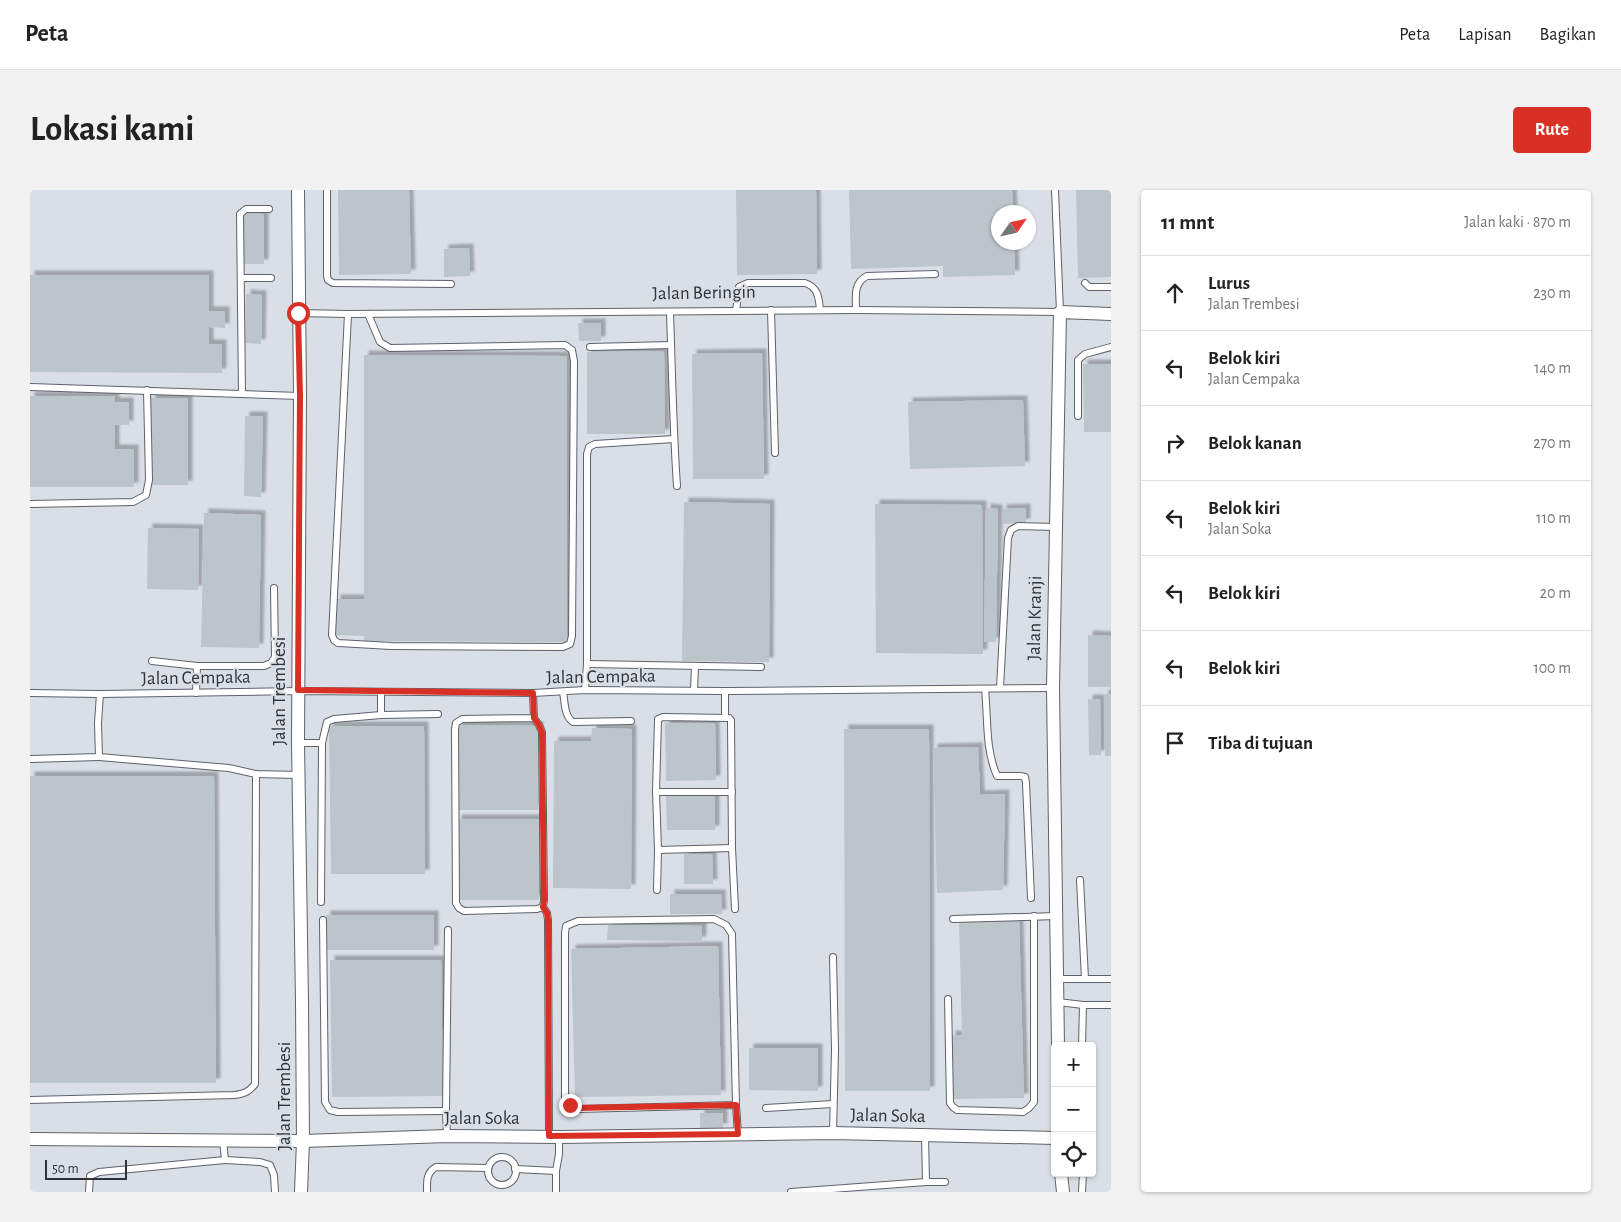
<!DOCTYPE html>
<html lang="id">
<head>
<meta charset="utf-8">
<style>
	:root { --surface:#fff; --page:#f2f2f2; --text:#222; --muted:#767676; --line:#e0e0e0; --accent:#d93025 }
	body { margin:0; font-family:"Alegreya Sans",sans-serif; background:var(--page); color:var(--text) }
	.controls { position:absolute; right:15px; bottom:15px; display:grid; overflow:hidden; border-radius:5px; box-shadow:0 1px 4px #0004 }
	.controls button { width:45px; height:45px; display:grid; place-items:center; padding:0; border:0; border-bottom:1px solid var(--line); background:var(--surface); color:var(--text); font:25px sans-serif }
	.compass { position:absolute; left:961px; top:15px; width:45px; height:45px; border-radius:50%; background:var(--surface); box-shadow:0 1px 4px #0004; rotate:56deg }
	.scale { position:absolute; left:15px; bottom:12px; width:82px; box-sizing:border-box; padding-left:5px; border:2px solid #313336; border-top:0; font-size:14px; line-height:18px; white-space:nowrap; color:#313336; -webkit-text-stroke:4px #dadfe7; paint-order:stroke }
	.stop { position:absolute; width:15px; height:15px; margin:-11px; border:4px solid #d93025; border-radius:50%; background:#fff }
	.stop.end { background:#d93025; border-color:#fff; box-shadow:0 1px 5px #0008 }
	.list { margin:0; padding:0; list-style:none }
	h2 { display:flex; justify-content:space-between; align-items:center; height:65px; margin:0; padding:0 20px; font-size:21px }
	h2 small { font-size:16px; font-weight:400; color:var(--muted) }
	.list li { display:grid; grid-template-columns:32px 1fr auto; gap:15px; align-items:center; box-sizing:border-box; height:75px; padding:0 20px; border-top:1px solid var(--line) }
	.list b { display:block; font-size:19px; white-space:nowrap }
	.list p { margin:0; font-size:16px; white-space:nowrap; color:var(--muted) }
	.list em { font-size:16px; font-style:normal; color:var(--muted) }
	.icon { flex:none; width:28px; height:28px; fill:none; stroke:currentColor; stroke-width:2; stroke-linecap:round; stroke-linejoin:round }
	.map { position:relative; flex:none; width:1081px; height:1002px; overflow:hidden; border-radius:5px }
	header { display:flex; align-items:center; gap:30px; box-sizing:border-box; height:70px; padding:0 25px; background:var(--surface); border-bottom:1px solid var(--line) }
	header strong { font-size:24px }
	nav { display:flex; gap:28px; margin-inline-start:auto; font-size:18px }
	.intro { display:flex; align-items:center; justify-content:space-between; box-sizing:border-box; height:120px; padding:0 30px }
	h1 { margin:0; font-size:35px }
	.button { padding:12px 22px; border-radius:5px; background:var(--accent); color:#fff; font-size:18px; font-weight:700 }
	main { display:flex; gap:30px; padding:0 30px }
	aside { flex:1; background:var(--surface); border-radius:5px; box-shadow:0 1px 4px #0004 }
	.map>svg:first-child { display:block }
</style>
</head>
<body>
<header>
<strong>Peta</strong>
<nav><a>Peta</a><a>Lapisan</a><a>Bagikan</a></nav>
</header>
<div class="intro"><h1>Lokasi kami</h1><a class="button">Rute</a></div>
<main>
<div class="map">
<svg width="1081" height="1002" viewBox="0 0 1081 1002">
	<defs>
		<filter id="shadow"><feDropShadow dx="4.5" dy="-4.5" stdDeviation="1" flood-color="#0004"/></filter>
	</defs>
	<rect width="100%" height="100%" fill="#dadfe7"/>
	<g fill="#bcc5ca" filter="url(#shadow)">
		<polygon points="308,0 379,0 381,84 309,85"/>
		<polygon points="706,0 786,0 787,84 707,85"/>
		<polygon points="819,0 982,0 983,22 968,22 968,52 984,52 985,85 913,87 913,76 821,79"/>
		<polygon points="1046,0 1081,0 1081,87 1048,88"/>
		<polygon points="211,23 234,24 234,74 211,74"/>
		<polygon points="439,58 440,86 414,87 414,59"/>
		<polygon points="0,85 179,85 179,121 195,121 195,138 179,137 179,154 192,154 192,183 0,182"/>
		<polygon points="216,104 232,105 231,154 215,153"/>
		<polygon points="548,133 571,133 571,151 549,151"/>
		<polygon points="634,161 635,244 557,244 557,162"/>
		<polygon points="732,163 734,289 663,289 662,164"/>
		<polygon points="334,165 537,166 537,452 334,451 334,446 306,445 306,409 334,409"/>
		<polygon points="1053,174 1081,174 1081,242 1054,242"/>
		<polygon points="0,206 85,206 85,212 99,212 99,235 85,235 85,259 104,259 104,297 0,297"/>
		<polygon points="121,208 158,208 158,295 122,295"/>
		<polygon points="993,210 995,276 880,279 878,212"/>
		<polygon points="215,226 233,226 231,307 214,306"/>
		<polygon points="654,312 740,314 739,472 652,471"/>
		<polygon points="845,314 952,315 953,464 846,463"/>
		<polygon points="956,318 968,319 966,452 954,452"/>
		<polygon points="996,318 996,333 972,334 972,319"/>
		<polygon points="174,323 231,325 229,458 171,457"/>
		<polygon points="118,338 169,339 168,400 117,399"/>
		<polygon points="1058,445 1081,446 1081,497 1058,497"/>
		<polygon points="1074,504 1081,504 1081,566 1075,566"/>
		<polygon points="1058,509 1070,509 1071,565 1059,565"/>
		<polygon points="635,533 685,533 686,590 636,591"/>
		<polygon points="427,535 509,536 508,620 428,620"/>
		<polygon points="299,536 394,536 395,684 301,684"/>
		<polygon points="562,538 602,539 601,699 523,698 524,551 561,551"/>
		<polygon points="814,539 899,539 900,901 815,901"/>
		<polygon points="948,557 950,605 975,604 973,700 907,703 903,558"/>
		<polygon points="0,586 184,586 186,893 0,893"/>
		<polygon points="636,606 685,606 685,640 637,640"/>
		<polygon points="427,629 509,629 509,710 428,710"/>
		<polygon points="654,664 682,664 683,694 654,694"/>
		<polygon points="640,704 691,704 692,724 640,724"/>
		<rect x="296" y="725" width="108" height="35"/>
		<polygon points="989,729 994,908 923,909 921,845 932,845 929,730"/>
		<polygon points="578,735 672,736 672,751 577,750"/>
		<polygon points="688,756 691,905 545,907 541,759"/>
		<polygon points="300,770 411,770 413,906 302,907"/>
		<polygon points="719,858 788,858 788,901 719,900"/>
		<rect x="670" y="923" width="23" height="15"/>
	</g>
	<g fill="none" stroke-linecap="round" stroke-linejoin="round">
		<g stroke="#5e6269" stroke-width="8">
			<g id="service">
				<polyline points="297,0 297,86 298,90 303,93 421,94"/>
				<polyline points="211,88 241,88"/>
				<polyline points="1055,93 1059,97 1081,97"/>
				<polyline points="741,120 745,263"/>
				<path d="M826,120C826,107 823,93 837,86L905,84"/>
				<path d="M706,121L709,97L718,93H775C788,97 789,108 790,120"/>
				<path d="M640,122C642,180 643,238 647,296"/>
				<polyline points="268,123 318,124 826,120 1030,122 1025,0"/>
				<polyline points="318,124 302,445 304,450 308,453 361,456 533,457 540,454 542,446 544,171 542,160 535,155 360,158 350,152 338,124"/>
				<polyline points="560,157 641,155"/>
				<polyline points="0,197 270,206"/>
				<polyline points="212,204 210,24 216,19 239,19"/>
				<polyline points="1048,226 1048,170 1055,164 1081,157"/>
				<polyline points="0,314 103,312 116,305 119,290 117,200"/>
				<polyline points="122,471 167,476"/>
				<polyline points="557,474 731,477"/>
				<polyline points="970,498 978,348 981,340 988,336 1025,337"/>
				<path d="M955,499C958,527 955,559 967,586H991L995,587L996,593L1001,708"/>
				<polyline points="555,500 557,474 557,264 559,257 565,254 644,249"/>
				<polyline points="664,500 665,476"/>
				<polyline points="695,501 695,528"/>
				<path d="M533,502C535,512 534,526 543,532L601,531"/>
				<polyline points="0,503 70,504 268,501 503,503 555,500 695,501 1023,498"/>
				<polyline points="166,503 167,476 234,476 241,473 245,467 244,398"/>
				<polyline points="503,503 504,528 432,529 426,533 425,539 426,713 429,718 434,721 507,719 513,717 514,710 512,542 509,535 504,528"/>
				<polyline points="351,525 351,502"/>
				<polyline points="268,553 292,553 297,532 304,529 351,525 408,524"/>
				<polyline points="69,567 199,578 226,584 268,585"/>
				<polyline points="0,569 69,567 68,533 70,504"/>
				<polyline points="626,602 702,602"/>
				<polyline points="628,660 702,658"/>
				<polyline points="1050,690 1055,789"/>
				<polyline points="627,700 628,660 626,602 628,529 633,527 699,528 701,530 702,658 705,719"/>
				<polyline points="291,712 292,553"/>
				<polyline points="513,717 517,723 518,730 519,947"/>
				<polyline points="923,729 1027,726"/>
				<polyline points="293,730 295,912 300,920 308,922 416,921"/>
				<polyline points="1028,789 1081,789"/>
				<polyline points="918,809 920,913 923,917 927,920 993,922 999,918 1004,912 1004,726"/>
				<polyline points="1028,812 1053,815 1052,856"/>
				<polyline points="1053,815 1081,815"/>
				<path d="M0,910L204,905C214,904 219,902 225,894L226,584"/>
				<polyline points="706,915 547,919 535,910 535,743 536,736 548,731 684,729 696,735 702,744 706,915 708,944"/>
				<polyline points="736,918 803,914"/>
				<polyline points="803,943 805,860 803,767"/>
				<polyline points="895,945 896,992 915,992"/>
				<polyline points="417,946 416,921 418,740"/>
				<circle cx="472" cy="981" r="14"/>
				<polyline points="195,970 230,972 240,975 244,985 245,1002"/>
				<polyline points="485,979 526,981"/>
				<polyline points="59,1002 60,986 69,982 195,970 193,950"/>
				<path d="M397,1002C397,991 396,983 406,977L458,978"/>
				<polyline points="526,1002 526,981 529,964 529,947"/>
				<polyline points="761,1002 896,992"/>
				<polyline points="1052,1002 1053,983"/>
			</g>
		</g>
		<g stroke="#5e6269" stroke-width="14">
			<g id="minor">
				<polyline points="268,0 270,206 268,553 272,812 273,951 271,1002"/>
				<polyline points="1028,856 1023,498 1030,122 1081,124"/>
				<polyline points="0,949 273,951 417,946 529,947 803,943 1025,948"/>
				<polyline points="1031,983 1033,1002"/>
			</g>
		</g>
		<use href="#service" stroke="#fff" stroke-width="6"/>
		<use href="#minor" stroke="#fff" stroke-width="12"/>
	</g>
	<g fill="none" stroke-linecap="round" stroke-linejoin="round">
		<polyline stroke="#d93025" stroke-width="6" points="268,123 270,206 268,500 503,503 504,528 509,535 512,542 514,710 513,717 517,723 518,730 519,946 708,944 706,915 547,918 540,915"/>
	</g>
	<g text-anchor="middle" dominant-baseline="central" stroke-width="4" stroke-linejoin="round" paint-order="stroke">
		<g font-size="19" fill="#313336" stroke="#dadfe7">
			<text transform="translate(674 103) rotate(-1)">Jalan Beringin</text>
			<text transform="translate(1005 428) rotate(-89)">Jalan Kranji</text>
			<text transform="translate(571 487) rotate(-1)">Jalan Cempaka</text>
			<text transform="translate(166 488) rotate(-1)">Jalan Cempaka</text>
			<text transform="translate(249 501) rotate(-90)">Jalan Trembesi</text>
			<text transform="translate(254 906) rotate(-90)">Jalan Trembesi</text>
			<text transform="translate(858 926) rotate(1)">Jalan Soka</text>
			<text x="452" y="928">Jalan Soka</text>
		</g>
	</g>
</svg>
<div class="controls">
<button>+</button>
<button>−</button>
<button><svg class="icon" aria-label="locate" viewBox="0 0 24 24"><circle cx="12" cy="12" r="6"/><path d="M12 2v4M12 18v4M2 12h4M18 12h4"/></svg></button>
</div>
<svg class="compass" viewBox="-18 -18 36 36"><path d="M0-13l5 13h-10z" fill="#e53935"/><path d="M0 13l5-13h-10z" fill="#767676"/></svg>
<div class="scale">50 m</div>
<div class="stop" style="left:268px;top:123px"></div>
<div class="stop end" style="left:540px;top:915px"></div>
</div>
<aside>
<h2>11 mnt<small>Jalan kaki · 870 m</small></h2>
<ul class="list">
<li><svg class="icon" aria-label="ahead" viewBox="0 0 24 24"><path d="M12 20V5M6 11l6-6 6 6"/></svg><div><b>Lurus</b><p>Jalan Trembesi</p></div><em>230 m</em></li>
<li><svg class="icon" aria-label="left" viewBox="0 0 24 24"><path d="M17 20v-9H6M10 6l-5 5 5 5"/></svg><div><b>Belok kiri</b><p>Jalan Cempaka</p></div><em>140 m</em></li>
<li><svg class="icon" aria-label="right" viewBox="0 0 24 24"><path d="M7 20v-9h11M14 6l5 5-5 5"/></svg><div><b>Belok kanan</b></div><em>270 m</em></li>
<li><svg class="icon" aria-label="left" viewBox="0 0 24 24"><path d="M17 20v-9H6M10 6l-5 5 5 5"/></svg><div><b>Belok kiri</b><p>Jalan Soka</p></div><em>110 m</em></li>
<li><svg class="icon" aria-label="left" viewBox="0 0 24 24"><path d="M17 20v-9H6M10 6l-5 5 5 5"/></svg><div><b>Belok kiri</b></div><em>20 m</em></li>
<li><svg class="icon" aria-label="left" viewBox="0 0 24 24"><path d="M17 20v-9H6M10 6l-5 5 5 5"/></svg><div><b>Belok kiri</b></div><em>100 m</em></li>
<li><svg class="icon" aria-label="arrive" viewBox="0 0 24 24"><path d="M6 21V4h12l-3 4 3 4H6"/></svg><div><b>Tiba di tujuan</b></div></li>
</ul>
</aside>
</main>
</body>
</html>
